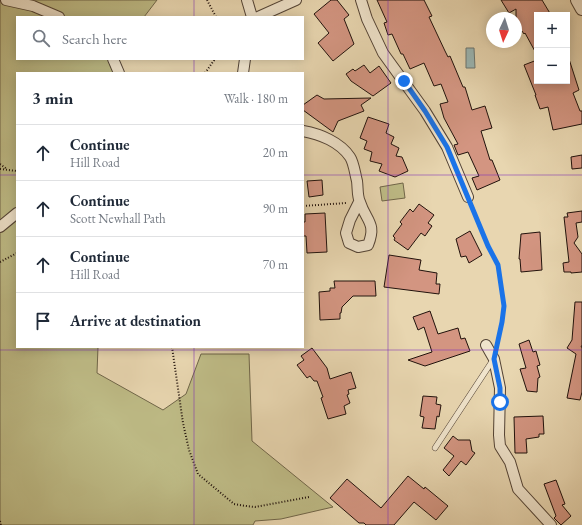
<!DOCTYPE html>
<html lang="en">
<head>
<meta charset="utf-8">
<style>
	:root { --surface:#fff; --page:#f2f2f3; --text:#1f2937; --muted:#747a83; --line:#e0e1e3 }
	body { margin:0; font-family:"EB Garamond",serif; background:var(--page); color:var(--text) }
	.controls { position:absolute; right:12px; top:12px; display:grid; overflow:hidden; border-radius:0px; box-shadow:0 2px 10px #0003 }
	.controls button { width:36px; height:36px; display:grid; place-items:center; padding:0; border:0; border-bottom:1px solid var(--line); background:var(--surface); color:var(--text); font:20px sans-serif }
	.compass { position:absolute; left:486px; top:12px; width:36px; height:36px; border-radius:50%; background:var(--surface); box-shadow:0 2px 10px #0003; rotate:184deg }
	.stop { position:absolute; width:12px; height:12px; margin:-9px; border:3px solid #1a73e8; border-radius:50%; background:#fff }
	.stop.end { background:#1a73e8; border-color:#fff; box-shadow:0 1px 4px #0008 }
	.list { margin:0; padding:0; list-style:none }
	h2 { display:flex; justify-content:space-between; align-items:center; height:52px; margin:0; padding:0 16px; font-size:17px }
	h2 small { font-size:13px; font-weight:400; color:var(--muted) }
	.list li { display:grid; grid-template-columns:26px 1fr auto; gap:12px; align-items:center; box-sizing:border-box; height:56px; padding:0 16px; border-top:1px solid var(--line) }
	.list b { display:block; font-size:15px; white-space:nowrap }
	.list p { margin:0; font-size:13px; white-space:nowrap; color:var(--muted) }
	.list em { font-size:13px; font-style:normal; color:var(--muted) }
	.icon { flex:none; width:22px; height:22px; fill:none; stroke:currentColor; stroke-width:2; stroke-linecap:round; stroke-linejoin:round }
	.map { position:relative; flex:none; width:582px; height:525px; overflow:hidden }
	.search { position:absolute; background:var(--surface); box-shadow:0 2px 10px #0003; left:16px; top:16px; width:288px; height:44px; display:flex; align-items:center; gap:10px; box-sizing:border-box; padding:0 14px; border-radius:0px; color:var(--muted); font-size:15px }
	.panel { position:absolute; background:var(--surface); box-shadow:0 2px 10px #0003; left:16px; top:72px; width:288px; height:276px; border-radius:0px }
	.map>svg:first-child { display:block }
</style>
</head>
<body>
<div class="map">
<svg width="582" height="525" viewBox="0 0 582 525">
	<rect width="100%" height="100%" fill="#e8d6b0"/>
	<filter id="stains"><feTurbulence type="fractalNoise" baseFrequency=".005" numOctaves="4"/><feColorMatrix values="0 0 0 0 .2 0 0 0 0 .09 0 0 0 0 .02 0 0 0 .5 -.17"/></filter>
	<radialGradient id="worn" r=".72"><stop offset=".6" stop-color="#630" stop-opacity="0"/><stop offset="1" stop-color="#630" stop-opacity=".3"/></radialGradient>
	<g fill="#bebb86" stroke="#706649">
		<polygon points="0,0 157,0 144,17 17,17 17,59 113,59 119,73 17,73 17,347 98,347 97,373 163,410 186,394 201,354 249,354 252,441 333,507 281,519 255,521 253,525 0,525"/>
		<polygon points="403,183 405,198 382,201 380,187"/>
	</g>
	<polygon fill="#9ab7b5" stroke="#6a7571" points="466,48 474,48 475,68 466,68"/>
	<g fill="#d39581" stroke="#21120c">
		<polygon points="331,0 337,0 349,15 344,19 354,44 333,61 318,43 329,33 314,14"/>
		<polygon points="377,0 424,0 432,16 429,17 445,51 448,57 450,56 463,87 465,87 472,110 485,106 492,128 481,131 490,160 492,160 500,180 477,190 472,178 479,176 468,152 458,155 454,145 458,144 444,118 440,104 448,102 441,84 434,86 424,63 410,69 403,54 401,54 392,34 388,35 384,23 387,22"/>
		<polygon points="501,0 542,0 551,15 537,15 537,55 525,33 524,34 522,31 516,34 516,9 509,13"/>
		<polygon points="567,59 569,59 579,90 573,93 580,111 582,111 582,124 553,130 548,107 540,109 535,95 536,95 524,65 537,60 537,81 567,81"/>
		<polygon points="364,65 370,73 379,66 391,83 373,96 351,81 346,74 353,69 355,71"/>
		<polygon points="317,95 324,99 371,98 361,105 364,111 338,121 333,132 303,110 303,105"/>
		<polygon points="368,117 389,124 386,133 394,137 391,144 399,148 396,156 402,157 408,171 395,177 379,171 382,164 370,161 372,152 364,149 367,141 360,138"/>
		<polygon points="582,155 582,168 572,169 571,157"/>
		<polygon points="322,180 323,195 309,197 307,181"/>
		<polygon points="419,204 434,215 428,223 432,226 425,236 421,233 408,250 394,240 395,238 393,236 402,224 400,222 410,209 413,212"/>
		<polygon points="582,211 582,222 576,223 578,237 574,243 582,254 582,272 571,273 571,272 564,272 563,263 569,262 564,217 568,217 567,213"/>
		<polygon points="325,213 327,252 307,253 306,236 303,236 303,222 305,222 305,214"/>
		<polygon points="470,231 482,255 469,263 466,256 461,257 456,239"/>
		<polygon points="540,232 542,270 521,272 520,259 519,259 521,234"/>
		<polygon points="389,255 421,260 419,270 437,273 436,284 440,284 439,294 384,287"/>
		<polygon points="334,281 375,281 376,296 353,296 342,307 341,313 340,313 340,319 320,320 319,292 330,291 330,288 335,288"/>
		<polygon points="575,302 582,302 582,345 581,347 582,347 582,392 580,400 567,398 576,354 567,348 572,340"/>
		<polygon points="430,311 438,334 458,328 461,339 465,338 470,351 425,366 408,360 432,352 424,327 418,330 413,317"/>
		<polygon points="529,340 533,352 536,351 540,365 537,366 540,377 538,378 537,392 527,391 520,369 526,368 519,344"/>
		<polygon points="312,348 327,368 330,379 351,372 356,388 348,390 349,394 347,395 350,403 344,406 346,414 328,419 321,398 323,397 317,381 314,381 310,376 307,378 297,365 304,360 301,356"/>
		<polygon points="423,396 437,397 436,404 441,405 439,417 437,416 435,429 422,428 424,417 420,416"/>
		<polygon points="543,416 544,434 539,434 539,437 526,439 527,453 515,453 514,417"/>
		<polygon points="453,436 458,440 470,440 472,451 475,453 466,465 461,461 449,476 443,470 454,456 444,448"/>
		<polygon points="408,476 424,489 425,487 448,506 436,520 414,502 394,525 366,525 364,523 359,523 330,498 347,479 381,508"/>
		<polygon points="556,480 565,504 562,505 571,516 561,525 554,518 556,516 544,484"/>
	</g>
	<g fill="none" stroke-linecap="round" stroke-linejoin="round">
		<g stroke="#534335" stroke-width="6">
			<polyline id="service" points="435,448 493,360"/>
		</g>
		<g stroke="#534335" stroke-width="12">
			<g id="minor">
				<polyline points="6,0 33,6 59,17"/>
				<polyline points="247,0 252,17"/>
				<polyline points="361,0 367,19 383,53 425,111 447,147 468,197"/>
				<polyline points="258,17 296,0"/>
				<polyline points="113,59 119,73"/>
				<polyline points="243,73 245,59"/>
				<path d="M303,131C320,134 340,142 350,157C354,163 355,174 357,181C358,188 357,196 360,202C366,221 377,223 368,245L358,247L349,243L346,233L350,220L359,202"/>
				<polyline points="0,227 17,213"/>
				<polyline points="486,345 494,359 500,388 499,435 500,446 510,462 518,489 551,525"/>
			</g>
		</g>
		<g stroke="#534335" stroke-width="14">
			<polyline id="tertiary" points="577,0 582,9"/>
		</g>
		<g stroke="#21120c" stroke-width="2" stroke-dasharray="1 2" stroke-linecap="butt">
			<polyline points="207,0 216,17"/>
			<polyline points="205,73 215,59"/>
			<polyline points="0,164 7,169"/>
			<polyline points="0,169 17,171"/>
			<polyline points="472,205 488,246 498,265 504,306 498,342"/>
			<polyline points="303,206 346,203"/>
			<polyline points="0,262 17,253"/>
			<polyline points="172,347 183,423 189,450 198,474 234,504 246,506 255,507 309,497"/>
			<polyline points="0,521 1,525"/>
		</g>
		<use href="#service" stroke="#f0e4cc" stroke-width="5"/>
		<use href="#minor" stroke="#f0e4cc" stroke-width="10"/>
		<use href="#tertiary" stroke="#f0e4cc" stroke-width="12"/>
	</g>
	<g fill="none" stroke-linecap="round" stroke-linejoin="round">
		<polyline stroke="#1a73e8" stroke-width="5" points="404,81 425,111 447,147 488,246 498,265 504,306 502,322 494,359 500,388 500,402"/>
	</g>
	<path fill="none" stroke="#7b2cbf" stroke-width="1" stroke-opacity="0.55" d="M194,0V17M388,0V525M194,59V73M0,175H17M303,175H582M194,347V525M0,350H582"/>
	<rect width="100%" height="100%" filter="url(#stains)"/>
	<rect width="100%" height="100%" fill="url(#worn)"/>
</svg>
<div class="controls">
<button>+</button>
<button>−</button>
</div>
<svg class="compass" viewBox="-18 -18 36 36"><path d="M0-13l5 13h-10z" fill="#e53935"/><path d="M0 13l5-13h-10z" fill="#747a83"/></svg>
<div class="stop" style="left:500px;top:402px"></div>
<div class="stop end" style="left:404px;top:81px"></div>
<div class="search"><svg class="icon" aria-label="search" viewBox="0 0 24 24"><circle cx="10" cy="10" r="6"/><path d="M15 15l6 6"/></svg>Search here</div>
<section class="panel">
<h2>3 min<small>Walk · 180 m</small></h2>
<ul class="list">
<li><svg class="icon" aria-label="ahead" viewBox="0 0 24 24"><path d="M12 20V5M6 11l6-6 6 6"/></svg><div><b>Continue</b><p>Hill Road</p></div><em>20 m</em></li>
<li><svg class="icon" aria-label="ahead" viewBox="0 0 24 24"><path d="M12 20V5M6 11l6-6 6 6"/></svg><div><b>Continue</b><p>Scott Newhall Path</p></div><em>90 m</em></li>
<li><svg class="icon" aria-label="ahead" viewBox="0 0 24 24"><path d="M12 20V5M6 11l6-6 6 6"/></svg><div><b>Continue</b><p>Hill Road</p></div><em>70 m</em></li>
<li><svg class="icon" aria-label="arrive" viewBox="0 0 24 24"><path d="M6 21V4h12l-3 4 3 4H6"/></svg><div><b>Arrive at destination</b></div></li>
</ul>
</section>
</div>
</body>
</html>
